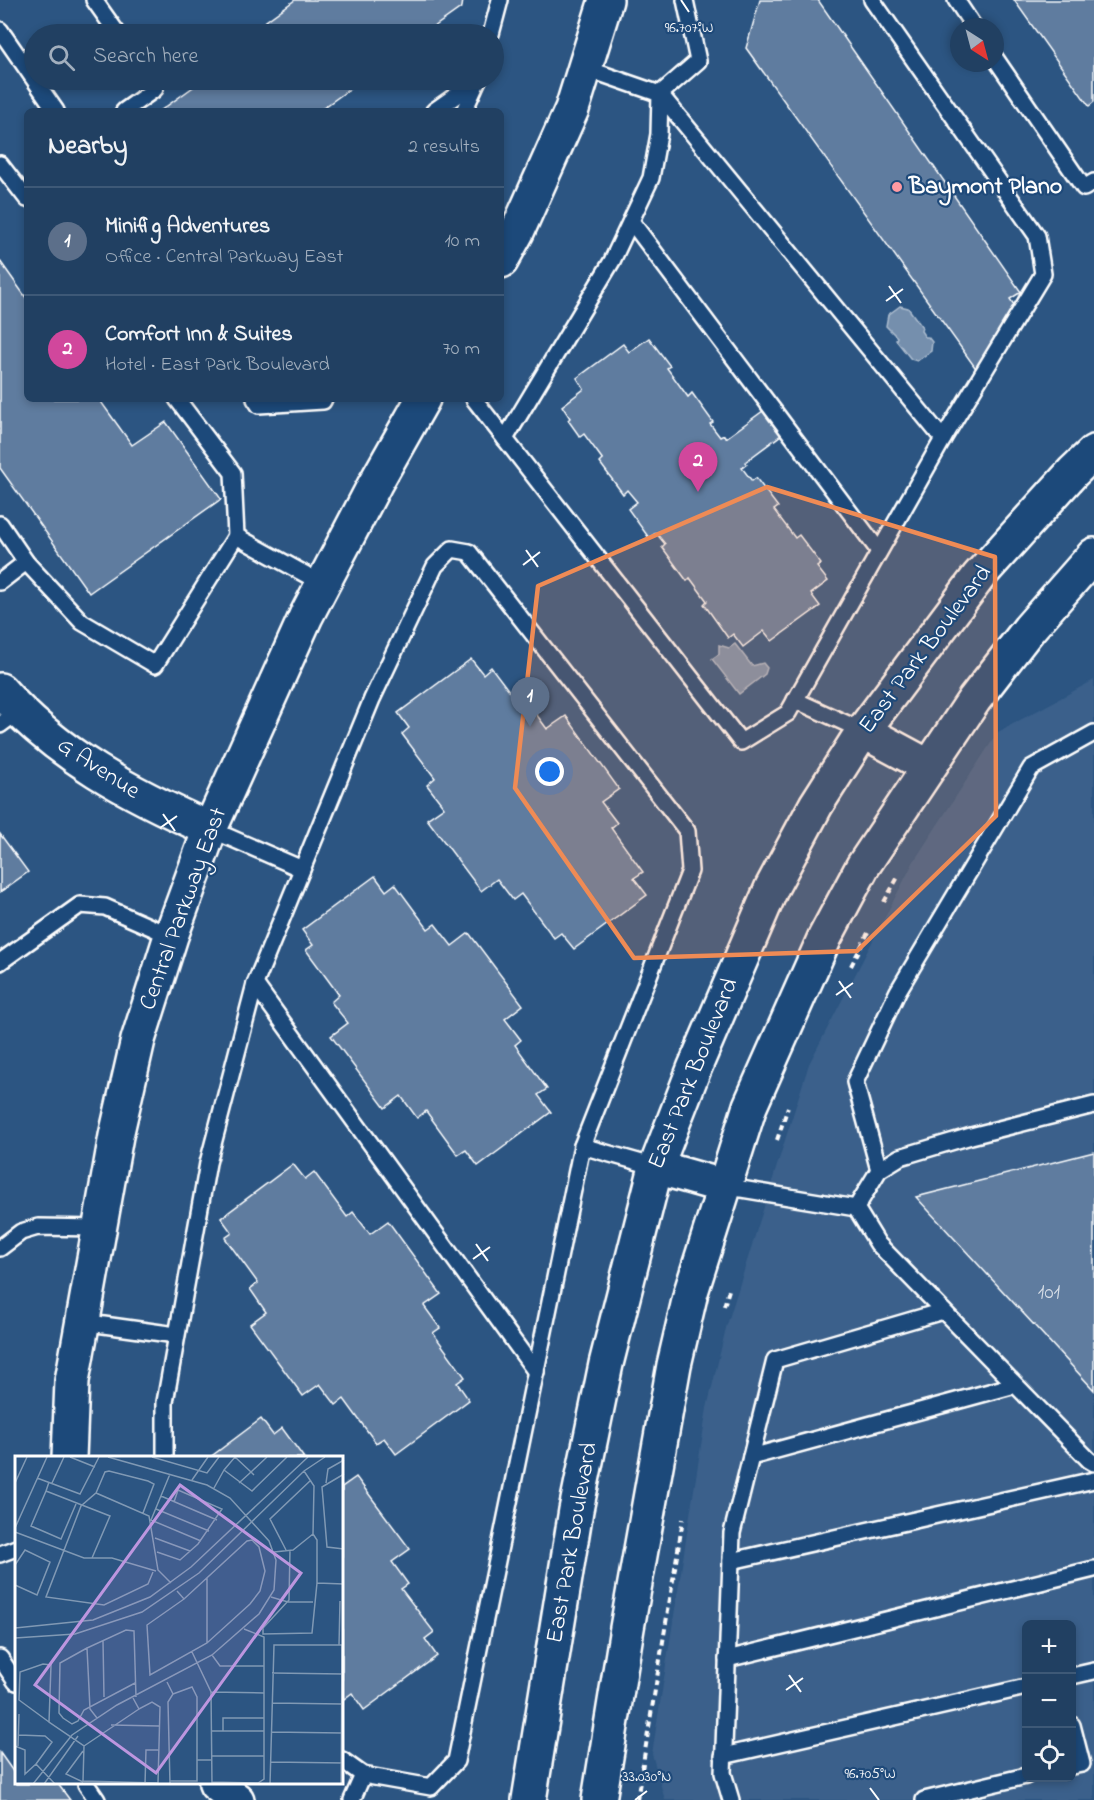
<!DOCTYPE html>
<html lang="en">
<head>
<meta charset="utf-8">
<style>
	:root { --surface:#214062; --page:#2d4b6b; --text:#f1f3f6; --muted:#a2afbe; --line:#3e5977; --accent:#ff9aa2 }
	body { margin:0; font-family:"Indie Flower",sans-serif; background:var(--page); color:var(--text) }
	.controls { position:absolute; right:18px; bottom:18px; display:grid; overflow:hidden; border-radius:9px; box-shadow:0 3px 9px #0003 }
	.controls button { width:54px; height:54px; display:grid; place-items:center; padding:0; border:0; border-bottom:2px solid var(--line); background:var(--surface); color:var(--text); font:30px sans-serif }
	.compass { position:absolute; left:950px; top:18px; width:54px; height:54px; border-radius:50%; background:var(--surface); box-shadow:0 3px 9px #0003; rotate:144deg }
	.you { position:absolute; left:550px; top:772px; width:21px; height:21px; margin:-15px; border:4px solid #fff; border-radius:50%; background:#1a73e8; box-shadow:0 0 0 9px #1a73e833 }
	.badge { display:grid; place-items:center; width:39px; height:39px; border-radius:50%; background:var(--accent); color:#fff; font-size:20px; font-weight:700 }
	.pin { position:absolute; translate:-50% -50px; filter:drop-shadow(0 2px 3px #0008) }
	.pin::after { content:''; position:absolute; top:32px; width:21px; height:18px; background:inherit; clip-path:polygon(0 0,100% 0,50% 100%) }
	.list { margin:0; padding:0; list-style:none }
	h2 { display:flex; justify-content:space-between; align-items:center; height:78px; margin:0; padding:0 24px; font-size:26px }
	h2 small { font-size:20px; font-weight:400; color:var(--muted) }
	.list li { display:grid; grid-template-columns:39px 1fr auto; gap:18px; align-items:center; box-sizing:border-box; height:108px; padding:0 24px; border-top:2px solid var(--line) }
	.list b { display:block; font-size:22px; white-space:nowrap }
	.list p { margin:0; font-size:20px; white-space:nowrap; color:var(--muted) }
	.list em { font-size:20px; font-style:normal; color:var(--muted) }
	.icon { flex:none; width:33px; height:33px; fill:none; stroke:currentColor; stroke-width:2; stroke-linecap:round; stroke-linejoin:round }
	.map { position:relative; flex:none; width:1094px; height:1800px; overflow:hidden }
	.search { position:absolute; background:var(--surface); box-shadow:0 3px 9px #0003; left:24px; top:24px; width:480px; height:66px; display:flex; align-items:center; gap:15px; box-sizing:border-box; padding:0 21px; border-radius:33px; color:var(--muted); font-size:22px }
	.panel { position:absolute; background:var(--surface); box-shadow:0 3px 9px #0003; left:24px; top:108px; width:480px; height:294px; border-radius:9px }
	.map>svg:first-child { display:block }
</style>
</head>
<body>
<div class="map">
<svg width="1094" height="1800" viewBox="0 0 1094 1800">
	<rect width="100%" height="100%" fill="#2c5582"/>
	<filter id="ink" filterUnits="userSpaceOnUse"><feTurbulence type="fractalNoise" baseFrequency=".0167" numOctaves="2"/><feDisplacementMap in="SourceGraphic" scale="12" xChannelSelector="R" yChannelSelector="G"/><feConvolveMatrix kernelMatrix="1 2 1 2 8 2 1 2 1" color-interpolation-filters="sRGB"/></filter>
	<g filter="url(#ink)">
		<path fill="#3b618b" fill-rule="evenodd" d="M1094,680V1800H665L652,1754L707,1408L726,1328L809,1064L914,861L998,732ZM1026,1624H1072V1778H1026Z"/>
		<g fill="#748fad" stroke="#acbcce" stroke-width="1.5">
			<polygon points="900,306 908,308 922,327 921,331 925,337 928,337 932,342 931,351 917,361 911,359 896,340 897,337 886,326 888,315"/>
			<polygon points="735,644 752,666 763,663 767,668 765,674 739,694 712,659 719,654 719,645 729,648"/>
		</g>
		<g fill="#5e7c9f" stroke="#fff" stroke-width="1.5">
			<polygon points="295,0 463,0 462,7 424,34 248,34"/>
			<polygon points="760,0 818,0 1021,292 1010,299 1016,308 1009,313 1013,319 977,370 746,48"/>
			<polygon points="1014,0 1094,0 1094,102 1089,106"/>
			<polygon points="203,80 362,80 319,111 160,111"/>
			<polygon points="0,261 27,299 27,399 99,399 132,445 166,422 221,499 89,593 0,468"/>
			<polygon points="649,338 670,366 667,368 688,397 692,393 713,422 710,424 720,437 724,435 726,438 767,408 785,432 745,462 747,464 742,468 752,481 756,478 778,507 774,510 795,538 799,535 821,564 817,567 828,581 811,594 820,606 772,641 764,631 743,647 733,634 728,638 704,604 707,601 690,578 687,581 662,547 665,544 656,533 649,538 628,509 637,502 627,490 623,494 600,463 603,460 584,434 580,437 568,420 570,418 562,406 584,389 577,378 623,344 629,352"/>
			<polygon points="471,659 483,674 491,667 525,712 531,707 547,729 566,716 619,789 601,802 617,823 611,828 643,872 634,878 647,895 574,949 561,933 554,938 521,894 513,900 497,879 481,891 427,819 444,807 427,785 435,778 402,734 409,728 398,713"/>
			<polygon points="0,834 28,872 0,892"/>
			<polygon points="375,876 386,891 395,884 428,929 435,924 452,946 469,933 523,1005 505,1019 521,1040 515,1045 547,1089 538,1095 551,1112 478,1166 466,1150 458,1155 426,1111 417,1118 401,1096 385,1108 331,1036 348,1023 331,1002 339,995 306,950 313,945 302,930"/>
			<polygon points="1094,1152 1094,1390 916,1197"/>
			<polygon points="293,1164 305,1179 314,1172 347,1217 353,1212 370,1234 388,1221 441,1294 424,1306 440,1328 433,1333 465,1377 457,1383 469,1400 396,1454 384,1438 376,1443 344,1399 336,1405 320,1384 303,1396 250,1324 266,1312 250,1289 258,1283 225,1238 232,1233 221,1218"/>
			<polygon points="261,1419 273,1435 282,1428 304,1458 209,1458"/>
			<polygon points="356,1477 410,1549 392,1562 408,1584 401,1589 434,1632 425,1639 437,1656 364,1710 352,1693 344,1699 342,1696 342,1487"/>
			<polygon points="0,1753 14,1773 16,1774 16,1784 58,1784 70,1800 0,1800"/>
		</g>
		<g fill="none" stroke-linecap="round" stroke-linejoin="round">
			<g stroke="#fff" stroke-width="20">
				<g id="service">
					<polyline points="94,0 118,34"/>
					<polyline points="872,0 1037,236 1043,274 943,439"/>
					<polyline points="956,0 974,27"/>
					<polyline points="0,30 56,111"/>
					<polyline points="491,34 500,0"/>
					<polyline points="995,58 1084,188 1094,182"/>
					<polyline points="124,111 155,89 149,80"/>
					<polyline points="434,111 478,80"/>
					<polyline points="464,111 478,80"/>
					<polyline points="0,164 27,199"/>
					<polyline points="631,221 879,551"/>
					<polyline points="177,399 233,473 236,536 323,584"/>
					<polyline points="255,399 259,405 323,401 324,399"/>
					<polyline points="474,399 741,742 788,713 943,439 660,94 585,68"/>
					<polyline points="505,439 612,261 651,178 659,134 660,94 698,61 685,0"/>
					<polyline points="0,524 26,562 82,622 155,665 236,536"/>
					<polyline points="0,582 26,562"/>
					<polyline points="795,700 863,731"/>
					<polyline points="0,725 19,711"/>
					<polyline points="210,829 302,869"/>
					<polyline points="0,962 80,905 105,907 171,936"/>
					<polyline points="255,984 536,1372"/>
					<polyline points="582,1146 656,1167"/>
					<polyline points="879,1170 855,1082 898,991 1031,768 1094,733"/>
					<polyline points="723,1186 856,1208 878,1244 1089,1460 1094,1463"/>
					<polyline points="856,1208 879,1170 900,1157 971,1136 1094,1105"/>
					<polyline points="0,1248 21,1232 38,1227 98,1228"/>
					<polyline points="82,1322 176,1335"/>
					<polyline points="751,1457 1015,1385"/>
					<polyline points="165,1458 165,1402 208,1163 255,984 372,699 435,566 452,549 469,552 687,831 690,871 582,1146 456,1761 431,1787 363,1775 342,1760"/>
					<polyline points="0,1554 16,1548"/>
					<polyline points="731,1561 1094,1480"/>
					<polyline points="0,1658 16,1682"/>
					<polyline points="727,1659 1094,1569"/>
					<polyline points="1072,1676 1094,1671"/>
					<polyline points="1072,1725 1082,1764 1072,1766"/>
					<polyline points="723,1756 1026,1687"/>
					<polyline points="86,1784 97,1800"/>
					<polyline points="352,1800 363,1775"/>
					<polyline points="731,1800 723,1773 732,1533 775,1360 943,1311"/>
					<polyline points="924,1800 1026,1776"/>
				</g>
			</g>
			<g stroke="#fff" stroke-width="38">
				<g id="tertiary">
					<polyline points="501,261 517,232 572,109 606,0"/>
					<path d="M0,690C56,755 133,795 210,829"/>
					<polyline points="69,1458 72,1381 116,1136 138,1040 171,936 210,829 306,616 375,484 423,399"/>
					<polyline points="216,1784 237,1800"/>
				</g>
			</g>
			<g stroke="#fff" stroke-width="38">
				<g id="secondary">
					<polyline points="863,731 928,766"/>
					<polyline points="656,1167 723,1186"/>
					<polyline points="529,1800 576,1510 606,1364 656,1167 694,1069 772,887 816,805 863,731 979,576 1073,472 1094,452"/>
					<polyline points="599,1800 627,1628 674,1365 691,1292 750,1106 825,937 863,866 974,700 1029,629 1094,555"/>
				</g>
			</g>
			<g stroke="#fff" stroke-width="4" stroke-dasharray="6 4.5" stroke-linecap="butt">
				<polyline points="884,902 898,877"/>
				<polyline points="851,966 868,933"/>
				<polyline points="777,1140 788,1107"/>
				<polyline points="724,1306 729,1290"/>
				<polyline points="637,1800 683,1519"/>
			</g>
			<use href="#service" stroke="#1f4a7a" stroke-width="15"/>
			<use href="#tertiary" stroke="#1f4a7a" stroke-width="33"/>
			<use href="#secondary" stroke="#1f4a7a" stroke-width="33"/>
		</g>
	</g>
	<path fill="#ef8b55" fill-opacity="0.2" stroke="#ef8b55" stroke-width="4.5" stroke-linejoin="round" d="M767,487L995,557L996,816L857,951L634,958L515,788L538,586Z"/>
	<path fill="none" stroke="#fff" stroke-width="2" d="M681,0L689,12M889,286L901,303M886,301L903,289M526,550L538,567M523,565L540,552M163,814L175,831M160,828L177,816M839,981L851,998M836,995L853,983M476,1244L488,1261M473,1259L490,1247M789,1675L801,1692M786,1690L803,1678M870,1788L879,1800M635,1800L647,1791"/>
	<circle fill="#ff9aa2" stroke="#1f4a7a" stroke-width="2" cx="897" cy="187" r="6"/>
	<g text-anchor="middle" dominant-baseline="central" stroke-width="4.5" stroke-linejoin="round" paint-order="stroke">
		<g font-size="21" fill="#d7dee7">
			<text x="1049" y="1293">101</text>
		</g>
		<g font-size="24" font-weight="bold" fill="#fff" stroke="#1f4a7a" text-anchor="start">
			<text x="909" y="187">Baymont Plano</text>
		</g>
		<g font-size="24" fill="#fff" stroke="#1f4a7a">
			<text transform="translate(926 650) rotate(-53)">East Park Boulevard</text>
			<text transform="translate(98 769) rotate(33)">G Avenue</text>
			<text transform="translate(184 909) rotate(-70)">Central Parkway East</text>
			<text transform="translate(694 1074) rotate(-68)">East Park Boulevard</text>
			<text transform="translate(573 1543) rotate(-80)">East Park Boulevard</text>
		</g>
	</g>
	<g transform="translate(15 1456)">
		<rect width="328" height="328" fill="#2c5582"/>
		<path fill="none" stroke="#8099b4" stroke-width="1.5" d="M55,1L80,11M137,1L192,17L204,1M209,14L220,1L236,16L252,1M155,18L136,64L186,85M329,18L307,31L312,91L329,93M22,22L65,38L84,1M177,24L193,1M34,26L31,35L95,60L77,102M0,27L12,1M37,27L49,1M224,27L236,16L239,19M311,27L313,13L329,4M199,32L209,14L237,35L272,1M31,35L16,70L30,76L46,83L61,48M81,37L90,16L94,15L133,25L139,28L128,57M146,40L202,64M141,53L194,75M0,72L32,1M0,76L69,102H97L141,115M140,82L175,95M271,94L255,63L296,24M275,94L274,144L248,172V178L297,177L302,127V84L298,78M142,96L165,104L183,88L207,53L163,34L159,46M259,96L278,94L298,78L299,30L289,15M0,109L10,94L35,106L22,139L0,129M138,116L133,128L89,149L31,141L66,50L81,37L134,60L143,114L156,127M302,127L329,128M162,135L169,143L232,85L237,84L244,91L250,115L245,135L235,148L192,187L135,219L132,169L169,143M256,141L273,146H298M0,172L78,164L135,141L176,111L293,1M0,182L60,178L127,156L184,117L289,15L310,1M88,185L89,241M192,187V122M324,189L325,145M72,192L45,207L44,257L48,262L57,268L63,265L69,254L120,227M177,196L196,236L197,328M197,199L205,210H249M257,217L328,218M152,226L158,238L153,246L155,328M196,236L249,237M158,238L177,231L182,241V304M257,247L327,248M82,262L75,253L72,192L111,174L119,175L121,241M34,266L4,244L5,216L28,208L36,209L34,266L69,290L68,325L143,327L145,251L137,246L124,253L118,242M96,269L144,270M197,275H249M208,275V262H249M256,276L327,277M4,279L30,280L37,286L21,308M0,290L10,294V318L21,308L40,328M3,290L4,258M69,290L124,253M197,300H249M256,306L329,307M155,325H182V304H197M68,326L51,318L68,295M197,326L243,327L249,323V181L229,173M18,328L57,279L102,249L197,199L244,158L259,134L261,104L254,85L215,42L192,29L93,1M29,328L63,280M130,328L131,294H144M255,328L259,189H329M326,328L327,189"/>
		<path fill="#bd96df" fill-opacity="0.15" stroke="#bd96df" stroke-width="3" d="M165,29L286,117L141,317L20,229Z"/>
		<rect width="328" height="328" fill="none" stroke="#fff" stroke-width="3"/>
	</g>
	<g font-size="15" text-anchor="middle" fill="#fff" stroke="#1f4a7a" stroke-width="4.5" stroke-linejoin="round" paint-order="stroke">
		<text x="689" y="32">96.707°W</text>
		<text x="870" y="1778">96.705°W</text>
		<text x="647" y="1781">33.030°N</text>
	</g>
</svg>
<div class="controls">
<button>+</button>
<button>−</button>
<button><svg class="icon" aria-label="locate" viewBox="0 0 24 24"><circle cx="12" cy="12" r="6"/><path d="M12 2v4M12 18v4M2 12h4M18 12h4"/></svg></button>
</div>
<svg class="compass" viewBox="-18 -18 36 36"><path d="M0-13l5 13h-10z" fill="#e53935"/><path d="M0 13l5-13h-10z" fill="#a2afbe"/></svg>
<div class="you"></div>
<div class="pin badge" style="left:530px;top:727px;background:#5c6f8a">1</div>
<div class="pin badge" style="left:698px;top:492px;background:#d1479c">2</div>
<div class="search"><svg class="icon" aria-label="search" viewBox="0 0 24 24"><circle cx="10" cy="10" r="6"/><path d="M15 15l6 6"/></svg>Search here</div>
<section class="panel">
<h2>Nearby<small>2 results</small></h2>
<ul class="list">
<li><span class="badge" style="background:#5c6f8a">1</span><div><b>Minifig Adventures</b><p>Office · Central Parkway East</p></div><em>10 m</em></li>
<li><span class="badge" style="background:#d1479c">2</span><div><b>Comfort Inn &amp; Suites</b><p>Hotel · East Park Boulevard</p></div><em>70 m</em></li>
</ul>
</section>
</div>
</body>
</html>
